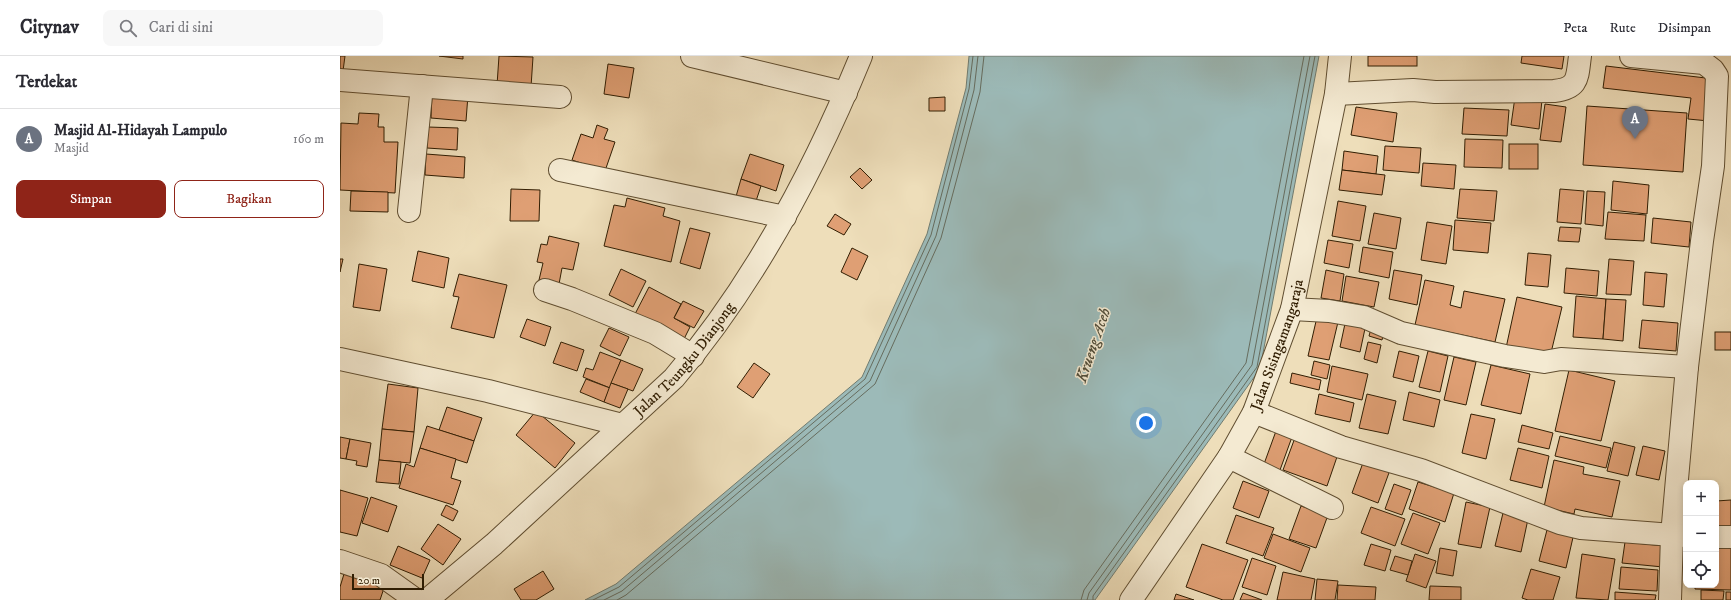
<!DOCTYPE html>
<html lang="id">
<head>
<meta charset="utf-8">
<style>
	:root { --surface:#fff; --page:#f7f7f7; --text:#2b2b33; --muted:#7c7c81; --line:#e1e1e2; --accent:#8f2418 }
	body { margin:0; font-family:"IM FELL DW Pica",serif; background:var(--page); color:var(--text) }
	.controls { position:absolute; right:12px; bottom:12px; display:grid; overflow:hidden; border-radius:8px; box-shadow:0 2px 6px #0003 }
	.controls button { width:36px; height:36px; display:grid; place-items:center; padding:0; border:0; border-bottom:1px solid var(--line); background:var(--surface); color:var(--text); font:20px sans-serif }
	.scale { position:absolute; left:12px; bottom:10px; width:72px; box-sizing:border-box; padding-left:4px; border:2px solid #311e03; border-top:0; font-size:11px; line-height:14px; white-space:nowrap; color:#311e03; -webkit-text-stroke:3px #f4ead2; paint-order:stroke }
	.you { position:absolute; left:806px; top:367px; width:14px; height:14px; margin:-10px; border:3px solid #fff; border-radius:50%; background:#1a73e8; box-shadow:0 0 0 6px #1a73e833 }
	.badge { display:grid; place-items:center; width:26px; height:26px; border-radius:50%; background:var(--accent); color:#fff; font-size:13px; font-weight:700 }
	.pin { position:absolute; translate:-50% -33px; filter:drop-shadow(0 1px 2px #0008) }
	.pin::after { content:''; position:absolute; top:21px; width:14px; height:12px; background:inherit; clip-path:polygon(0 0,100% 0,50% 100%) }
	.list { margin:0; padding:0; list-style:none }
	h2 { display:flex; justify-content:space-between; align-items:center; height:52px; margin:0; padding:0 16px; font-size:17px }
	h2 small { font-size:13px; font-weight:400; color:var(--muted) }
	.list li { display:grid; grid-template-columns:26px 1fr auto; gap:12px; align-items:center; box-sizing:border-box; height:60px; padding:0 16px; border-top:1px solid var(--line) }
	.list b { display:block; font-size:15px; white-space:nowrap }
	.list p { margin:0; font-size:13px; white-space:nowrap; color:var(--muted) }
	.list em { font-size:13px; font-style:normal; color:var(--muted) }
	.actions { display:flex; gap:8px; padding:12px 16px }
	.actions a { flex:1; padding:9px 0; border:1px solid var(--accent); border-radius:8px; text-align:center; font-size:14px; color:var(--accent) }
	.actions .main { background:var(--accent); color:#fff }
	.icon { flex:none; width:22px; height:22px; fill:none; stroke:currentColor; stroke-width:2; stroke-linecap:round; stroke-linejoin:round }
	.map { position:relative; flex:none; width:1391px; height:544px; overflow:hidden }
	header { display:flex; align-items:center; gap:24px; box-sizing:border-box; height:56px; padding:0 20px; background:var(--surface); border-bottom:1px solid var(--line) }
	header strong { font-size:19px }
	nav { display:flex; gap:22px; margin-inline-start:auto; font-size:14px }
	.search { width:280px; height:36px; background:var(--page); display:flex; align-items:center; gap:10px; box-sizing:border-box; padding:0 14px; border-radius:8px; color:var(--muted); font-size:15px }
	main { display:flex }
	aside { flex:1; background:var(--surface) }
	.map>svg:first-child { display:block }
</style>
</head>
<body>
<header>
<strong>Citynav</strong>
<div class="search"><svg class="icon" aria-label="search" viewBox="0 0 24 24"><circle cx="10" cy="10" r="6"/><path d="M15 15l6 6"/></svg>Cari di sini</div>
<nav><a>Peta</a><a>Rute</a><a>Disimpan</a></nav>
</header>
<main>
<aside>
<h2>Terdekat<small></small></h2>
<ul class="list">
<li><span class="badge" style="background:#6b7280">A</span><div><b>Masjid Al-Hidayah Lampulo</b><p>Masjid</p></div><em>160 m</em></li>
</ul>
<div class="actions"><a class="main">Simpan</a><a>Bagikan</a></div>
</aside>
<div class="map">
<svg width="1391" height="544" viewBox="0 0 1391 544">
	<rect width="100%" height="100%" fill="#eedeba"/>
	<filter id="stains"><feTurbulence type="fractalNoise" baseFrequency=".005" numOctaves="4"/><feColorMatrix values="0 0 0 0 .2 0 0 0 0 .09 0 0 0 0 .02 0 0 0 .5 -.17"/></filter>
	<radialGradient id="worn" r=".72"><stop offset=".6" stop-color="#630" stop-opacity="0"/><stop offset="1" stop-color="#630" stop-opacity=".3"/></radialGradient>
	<polygon fill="#9cbab8" stroke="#717c70" points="629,0 979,0 920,313 755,544 245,544 276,528 522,321 587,178 626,32"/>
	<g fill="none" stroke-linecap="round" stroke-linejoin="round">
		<g stroke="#666c5e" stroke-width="1">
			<polyline points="253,544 279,531 525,323 591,179 629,33 633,0"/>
			<polyline points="264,544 282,535 530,325 596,180 634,34 638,0"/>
			<polyline points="277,544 286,539 535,328 601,182 640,36 644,0"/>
			<polyline points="741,544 744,534 906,307 964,0"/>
			<polyline points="747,544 749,537 912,309 970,0"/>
			<polyline points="753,544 753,540 917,311 975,0"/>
		</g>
	</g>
	<g fill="#df9f74" stroke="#311e03">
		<polygon points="0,0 5,0 3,15 0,15"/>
		<polygon points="99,0 123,0 123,3"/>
		<polygon points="159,0 193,1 191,31 157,29"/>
		<rect x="1028" y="0" width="49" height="10"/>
		<polygon points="1182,0 1224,0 1222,13 1181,7"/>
		<polygon points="268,8 294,12 289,42 264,38"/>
		<polygon points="1266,10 1374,23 1369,65 1348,63 1351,42 1263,32"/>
		<polygon points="92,36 128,39 126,65 91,62"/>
		<polygon points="605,41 605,55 589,55 589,42"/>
		<polygon points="1175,41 1202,44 1199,73 1171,69"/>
		<polygon points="1205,48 1226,51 1221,86 1200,84"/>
		<polygon points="1247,50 1347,57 1343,116 1243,109"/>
		<polygon points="1016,51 1057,57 1053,86 1011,79"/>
		<polygon points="1124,52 1169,54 1167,80 1122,78"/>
		<polygon points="19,57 39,58 38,71 44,71 44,86 58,86 55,137 0,134 1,67 18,68"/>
		<polygon points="257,69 268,73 264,83 275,86 265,115 232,104 241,78 253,82"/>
		<polygon points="88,71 118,72 117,94 87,92"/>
		<polygon points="1125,83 1163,84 1162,112 1124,111"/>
		<rect x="1169" y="88" width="29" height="25"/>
		<polygon points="1045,90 1081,92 1079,117 1043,114"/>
		<polygon points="1004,95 1038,100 1036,118 1002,114"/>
		<polygon points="86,98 125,101 124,122 85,119"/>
		<polygon points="410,98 444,109 436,135 401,123"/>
		<polygon points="1083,107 1116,109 1114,133 1081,130"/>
		<polygon points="520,112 532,124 522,133 510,121"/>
		<polygon points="1002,114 1045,119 1042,139 999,134"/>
		<polygon points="401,123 421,130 414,151 395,144"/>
		<polygon points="1273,125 1309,129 1307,158 1271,154"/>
		<polygon points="171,133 200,134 199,165 170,165"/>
		<polygon points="1120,133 1157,135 1154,165 1117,162"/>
		<polygon points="1220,133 1244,135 1241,168 1217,166"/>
		<polygon points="11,135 48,136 48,156 10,155"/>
		<polygon points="1247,135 1265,136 1263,170 1245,168"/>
		<polygon points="287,142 325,152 323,160 340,165 331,206 264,190 274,149 285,151"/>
		<polygon points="998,145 1026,150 1020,185 992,180"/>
		<polygon points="1268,156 1306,159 1304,185 1265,183"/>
		<polygon points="1034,157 1061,162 1056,193 1028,188"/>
		<polygon points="495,158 511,168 504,179 487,170"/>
		<polygon points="1313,162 1351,166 1349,191 1311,187"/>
		<polygon points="1115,164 1151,167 1148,197 1113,194"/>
		<polygon points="1087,166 1112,170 1106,208 1081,204"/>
		<polygon points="1220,171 1241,172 1239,186 1218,185"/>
		<polygon points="350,172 370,177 360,213 340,207"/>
		<polygon points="209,180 239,187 233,214 222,212 219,228 199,224 203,207 197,206 201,188 207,189"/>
		<polygon points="988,184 1013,188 1009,212 984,207"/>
		<polygon points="1023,191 1053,196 1049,222 1019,216"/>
		<polygon points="512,192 528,200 517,224 501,216"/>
		<polygon points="78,195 109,202 104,232 72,225"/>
		<polygon points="1188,197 1211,199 1208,231 1185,229"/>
		<polygon points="0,203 3,203 0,216"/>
		<polygon points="1269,203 1294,205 1291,239 1266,238"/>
		<polygon points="19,208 47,213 40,255 13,251"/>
		<polygon points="1226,212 1259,215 1257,240 1224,237"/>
		<polygon points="281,213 306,225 293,251 269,239"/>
		<polygon points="986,214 1004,218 1000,245 981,242"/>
		<polygon points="1054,214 1082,219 1077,249 1049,243"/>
		<polygon points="1305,216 1327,218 1324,251 1303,249"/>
		<polygon points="119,218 167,229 154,282 111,272 119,241 113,240"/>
		<polygon points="1006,220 1039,226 1034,251 1002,245"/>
		<polygon points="1085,224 1114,230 1110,249 1121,252 1124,235 1165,243 1155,286 1075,269"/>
		<polygon points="309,231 341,248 334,262 350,271 344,283 295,258"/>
		<polygon points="1236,240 1266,243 1263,283 1233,281"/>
		<polygon points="1177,241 1222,251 1210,301 1166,292"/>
		<polygon points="1266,243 1286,244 1283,285 1263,283"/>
		<polygon points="343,245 364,255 354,272 334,262"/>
		<polygon points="977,261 998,266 989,304 968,300"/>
		<polygon points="187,263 211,271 205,290 180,281"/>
		<polygon points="1006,263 1026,268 1020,296 1000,291"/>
		<polygon points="1302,264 1338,267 1336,295 1299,292"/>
		<polygon points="1032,269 1045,271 1042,284 1029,280"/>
		<polygon points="269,272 289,281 280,300 260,290"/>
		<rect x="1375" y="276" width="16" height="18"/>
		<polygon points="221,286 244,294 237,315 213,307"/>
		<polygon points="1028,286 1041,289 1037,307 1024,303"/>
		<polygon points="1059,295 1079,300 1073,326 1053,321"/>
		<polygon points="1088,295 1108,300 1100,336 1079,331"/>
		<polygon points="260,296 281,304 270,332 243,321 246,312 253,314"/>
		<polygon points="1114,301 1136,306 1126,349 1104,344"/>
		<polygon points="281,304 303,313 293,335 271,327"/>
		<polygon points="974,305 990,309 987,323 971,319"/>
		<polygon points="414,307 430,318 413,342 397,331"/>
		<polygon points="1151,309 1190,318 1181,358 1141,349"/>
		<polygon points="992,310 1028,318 1022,344 987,336"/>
		<polygon points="1229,314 1275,325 1261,385 1215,375"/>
		<polygon points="952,317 981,324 979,334 950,327"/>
		<polygon points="246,323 270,332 264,346 240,336"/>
		<polygon points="271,327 288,333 280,352 264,346"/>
		<polygon points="48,328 78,332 74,376 42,373"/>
		<polygon points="1069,336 1100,344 1094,371 1063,364"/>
		<polygon points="979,338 1014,347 1010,366 975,358"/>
		<polygon points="1027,338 1056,345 1048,378 1019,372"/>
		<polygon points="107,351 142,362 134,385 99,374"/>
		<polygon points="196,355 235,387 215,412 176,379"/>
		<polygon points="1131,358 1155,363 1146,403 1122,397"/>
		<polygon points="1182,369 1213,377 1209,393 1178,386"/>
		<polygon points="87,370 134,385 127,407 80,392"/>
		<polygon points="42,373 74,376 70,407 39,404"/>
		<polygon points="936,375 952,381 940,414 924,408"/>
		<polygon points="956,379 999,395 987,430 943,414"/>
		<polygon points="1220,380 1271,392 1266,412 1215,400"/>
		<polygon points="0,381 10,383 6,403 0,402"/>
		<polygon points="10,383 31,387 27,411 16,409 17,405 6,403"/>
		<polygon points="1274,386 1295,391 1288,420 1267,415"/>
		<polygon points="1303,390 1325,395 1319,424 1296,419"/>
		<polygon points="80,392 116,403 111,422 121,425 113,449 59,432 66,408 74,411"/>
		<polygon points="1178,392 1209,400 1202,432 1170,424"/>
		<polygon points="39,404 61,406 59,428 36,426"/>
		<polygon points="1024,404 1050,414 1038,447 1012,437"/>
		<polygon points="1214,404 1244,411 1243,418 1280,425 1272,461 1235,453 1234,458 1204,451"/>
		<polygon points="903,425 929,435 919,462 893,452"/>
		<polygon points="1078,426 1114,437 1105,466 1069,453"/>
		<polygon points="1054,428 1071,434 1062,459 1045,453"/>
		<polygon points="0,434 28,442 17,480 0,476"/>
		<polygon points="31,441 57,450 48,476 22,467"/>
		<polygon points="1391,444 1391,473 1376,473 1376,445"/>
		<polygon points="1126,446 1150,451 1141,492 1118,488"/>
		<polygon points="106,449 118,455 113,465 101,459"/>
		<polygon points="961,450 988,459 976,492 949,483"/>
		<polygon points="1031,451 1065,463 1055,490 1021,477"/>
		<polygon points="1073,457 1100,467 1088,498 1061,488"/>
		<polygon points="1163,457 1188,463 1181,496 1155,490"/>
		<polygon points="896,459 934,472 923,500 886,487"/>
		<polygon points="98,468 121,483 103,509 81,493"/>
		<polygon points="1208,470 1234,477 1226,512 1199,505"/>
		<polygon points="933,478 970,492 961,516 924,502"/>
		<polygon points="1285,486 1325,490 1323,511 1282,507"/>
		<polygon points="1376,487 1391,487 1391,534 1355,533 1355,529 1376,529"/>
		<polygon points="862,488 908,504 893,544 883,544 846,531"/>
		<polygon points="1031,488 1051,494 1045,515 1024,509"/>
		<polygon points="58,490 90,504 82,522 50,509"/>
		<polygon points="1100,492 1117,495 1113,520 1096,517"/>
		<polygon points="1075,498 1096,505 1086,532 1066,525"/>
		<polygon points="1242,498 1275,503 1268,544 1236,542"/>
		<polygon points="1055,500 1072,505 1068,519 1050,514"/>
		<polygon points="912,502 936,510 927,539 902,531"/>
		<polygon points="1281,511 1318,514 1317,535 1279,533"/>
		<polygon points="1191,513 1220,521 1213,544 1188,544 1182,542"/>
		<polygon points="203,515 214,533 196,544 181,544 174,533"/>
		<polygon points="943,516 975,523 971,544 937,544"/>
		<polygon points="15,517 44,532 40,544 0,544 0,531 4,518 14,521"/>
		<polygon points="977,523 998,525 995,544 975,544"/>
		<polygon points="998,529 1036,531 1035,544 997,544"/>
		<polygon points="1090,530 1121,531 1121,544 1089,544"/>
		<polygon points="1361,534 1384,535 1383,544 1361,544"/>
		<polygon points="1275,536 1316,539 1315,544 1275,544"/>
		<rect x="1386" y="536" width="5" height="8"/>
		<polygon points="903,537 922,544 900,544"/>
		<polygon points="836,538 854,544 834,544"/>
	</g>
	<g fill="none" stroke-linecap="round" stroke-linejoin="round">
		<g stroke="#604e31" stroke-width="24">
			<g id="minor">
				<polyline points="352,0 506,37"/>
				<polyline points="1291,0 1364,7 1373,14 1377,20 1373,110 1362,185 1347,311 1332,479 1330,544"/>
				<polyline points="0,24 220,41"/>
				<path d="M996,38L1073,34L1095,36L1214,35C1239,32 1237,22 1240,0"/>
				<polyline points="220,114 445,161"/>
				<polyline points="69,155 82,30"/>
				<polyline points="205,234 232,243 315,277 353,300"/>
				<polyline points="952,253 989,255 1024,261 1061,277 1165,300 1204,306 1221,303 1347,311"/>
				<polyline points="0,303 148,335 282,369"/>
				<polyline points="914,356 1001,391 1081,414 1220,467 1241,472 1346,480"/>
				<polyline points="889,401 992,452"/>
				<polyline points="1376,481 1391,481"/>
				<polyline points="0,505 41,519 76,544"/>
				<path id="s1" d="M791,544L889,401L914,356L952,253L996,38L1000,0"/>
			</g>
		</g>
		<g stroke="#604e31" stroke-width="24">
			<g id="tertiary">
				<path id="s2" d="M87,544L154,488L334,322C415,227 474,115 521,0"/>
			</g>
		</g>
		<use href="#minor" stroke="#f4ead2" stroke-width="22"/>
		<use href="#tertiary" stroke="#f4ead2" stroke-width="22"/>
	</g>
	<g text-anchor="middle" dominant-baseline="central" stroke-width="3" stroke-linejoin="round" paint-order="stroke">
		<g font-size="15" fill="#311e03" stroke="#f4ead2">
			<text stroke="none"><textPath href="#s1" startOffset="296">Jalan Sisingamangaraja</textPath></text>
			<text stroke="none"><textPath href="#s2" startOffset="353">Jalan Teungku Dianjong</textPath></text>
		</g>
		<g font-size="16" font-style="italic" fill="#514d39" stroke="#f4ead2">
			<text transform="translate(753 289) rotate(-71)">Krueng Aceh</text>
		</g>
	</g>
	<rect width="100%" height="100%" filter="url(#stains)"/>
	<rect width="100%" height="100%" fill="url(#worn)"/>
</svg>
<div class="controls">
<button>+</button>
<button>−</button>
<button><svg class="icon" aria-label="locate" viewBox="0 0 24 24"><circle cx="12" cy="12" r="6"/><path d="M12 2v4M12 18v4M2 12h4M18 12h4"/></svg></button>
</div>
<div class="scale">20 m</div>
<div class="you"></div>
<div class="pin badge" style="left:1295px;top:83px;background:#6b7280">A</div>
</div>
</main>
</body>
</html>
